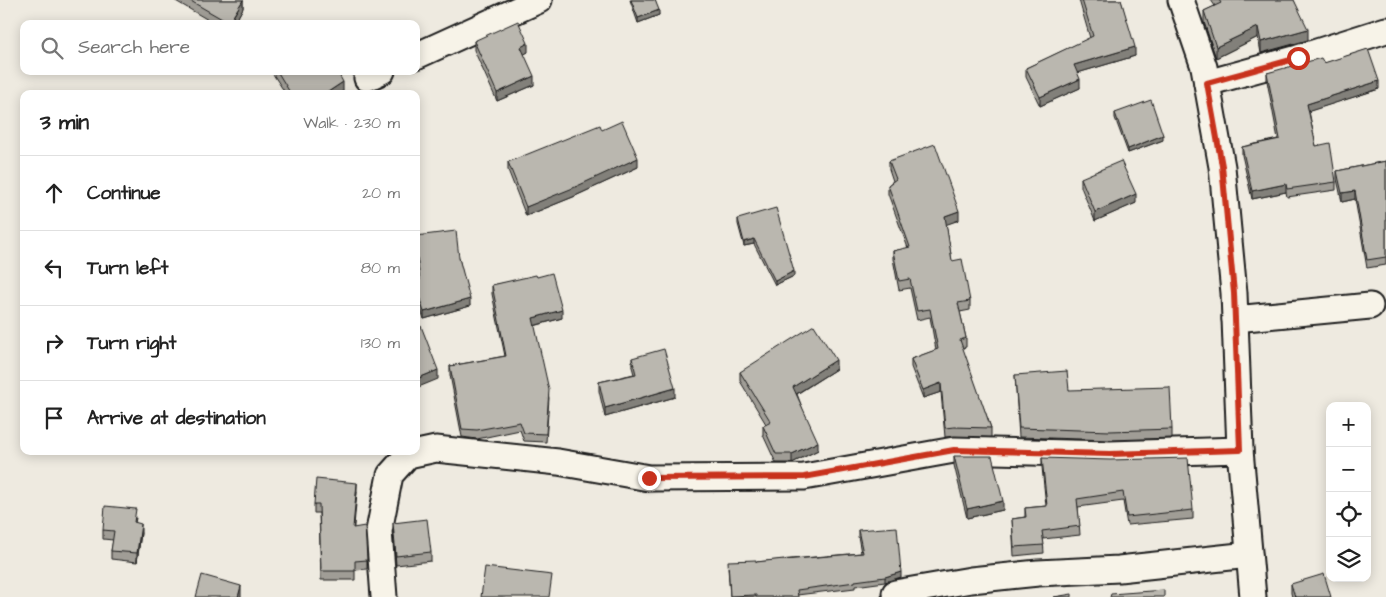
<!DOCTYPE html>
<html lang="en">
<head>
<meta charset="utf-8">
<style>
	:root { --surface:#fff; --page:#f2f2f2; --text:#222; --muted:#767676; --line:#e0e0e0 }
	body { margin:0; font-family:"Architects Daughter",sans-serif; background:var(--page); color:var(--text) }
	.controls { position:absolute; right:15px; bottom:15px; display:grid; overflow:hidden; border-radius:10px; box-shadow:0 2px 12px #0003 }
	.controls button { width:45px; height:45px; display:grid; place-items:center; padding:0; border:0; border-bottom:1px solid var(--line); background:var(--surface); color:var(--text); font:25px sans-serif }
	.stop { position:absolute; width:15px; height:15px; margin:-11px; border:4px solid #c8321e; border-radius:50%; background:#fff }
	.stop.end { background:#c8321e; border-color:#fff; box-shadow:0 1px 5px #0008 }
	.list { margin:0; padding:0; list-style:none }
	h2 { display:flex; justify-content:space-between; align-items:center; height:65px; margin:0; padding:0 20px; font-size:21px }
	h2 small { font-size:16px; font-weight:400; color:var(--muted) }
	.list li { display:grid; grid-template-columns:32px 1fr auto; gap:15px; align-items:center; box-sizing:border-box; height:75px; padding:0 20px; border-top:1px solid var(--line) }
	.list b { display:block; font-size:19px; white-space:nowrap }
	.list em { font-size:16px; font-style:normal; color:var(--muted) }
	.icon { flex:none; width:28px; height:28px; fill:none; stroke:currentColor; stroke-width:2; stroke-linecap:round; stroke-linejoin:round }
	.map { position:relative; flex:none; width:1386px; height:597px; overflow:hidden }
	.search { position:absolute; background:var(--surface); box-shadow:0 2px 12px #0003; left:20px; top:20px; width:400px; height:55px; display:flex; align-items:center; gap:12px; box-sizing:border-box; padding:0 18px; border-radius:10px; color:var(--muted); font-size:19px }
	.panel { position:absolute; background:var(--surface); box-shadow:0 2px 12px #0003; left:20px; top:90px; width:400px; height:365px; border-radius:10px }
	.map>svg:first-child { display:block }
</style>
</head>
<body>
<div class="map">
<svg width="1386" height="597" viewBox="0 0 1386 597">
	<rect width="100%" height="100%" fill="#eeeae0"/>
	<filter id="ink" filterUnits="userSpaceOnUse"><feTurbulence type="fractalNoise" baseFrequency=".02" numOctaves="2"/><feDisplacementMap in="SourceGraphic" scale="10" xChannelSelector="R" yChannelSelector="G"/><feConvolveMatrix kernelMatrix="1 2 1 2 8 2 1 2 1" color-interpolation-filters="sRGB"/></filter>
	<g filter="url(#ink)">
		<g fill="none" stroke-linecap="round" stroke-linejoin="round">
			<g stroke="#1c1c1c" stroke-width="29">
				<g id="street">
					<polyline points="1181,0 1204,67 1222,167 1234,293 1240,450 1253,597"/>
					<polyline points="416,56 539,0"/>
					<polyline points="367,78 382,71"/>
					<polyline points="1207,83 1298,58 1386,30"/>
					<polyline points="1235,319 1370,306"/>
					<polyline points="895,593 971,580 1038,573 1119,569 1249,555"/>
					<polyline points="384,597 379,531 390,475 408,455 436,449 558,462 649,478 804,477 954,450 1110,454 1240,450"/>
				</g>
			</g>
			<use href="#street" stroke="#f7f3e8" stroke-width="25"/>
		</g>
		<g fill="#a09d96" stroke="#1c1c1c">
			<polygon points="174,0 243,0 243,8 234,24 215,24"/>
			<polygon points="630,0 655,0 659,15 638,23"/>
			<polygon points="1079,0 1121,0 1135,56 1077,73 1080,88 1040,106 1026,77 1026,68 1090,38"/>
			<polygon points="1211,0 1294,0 1308,40 1261,53 1258,37 1216,58 1204,22 1204,11 1215,6"/>
			<polygon points="474,41 528,52 524,54 534,85 497,101 474,50"/>
			<polygon points="1324,63 1379,89 1309,111 1316,146 1336,182 1336,190 1287,197 1286,192 1252,199 1242,155 1242,147 1278,139 1267,81 1267,73"/>
			<polygon points="271,71 337,71 343,91 339,94 286,94"/>
			<polygon points="1115,113 1163,140 1128,153 1115,118"/>
			<polygon points="602,130 638,167 573,197 526,216 508,170 508,162"/>
			<polygon points="889,161 959,220 946,224 952,261 970,301 970,310 960,312 966,338 966,347 962,348 991,428 991,437 954,436 945,437 941,392 923,398 911,367 911,359 936,350 930,317 917,320 910,288 899,290 893,259 893,251 908,248 888,194 888,185 893,181 889,169"/>
			<polygon points="1386,161 1386,265 1367,268 1355,199 1342,202 1337,179 1337,171"/>
			<polygon points="1081,178 1136,203 1095,221 1081,187"/>
			<polygon points="738,219 794,276 775,285 754,244 744,246 738,224"/>
			<polygon points="416,236 459,258 470,306 424,319 416,293 416,281 419,280 416,255"/>
			<polygon points="537,277 562,318 534,326 549,398 546,442 524,441 520,430 477,439 462,437 450,375 450,366 505,356 492,294 492,285"/>
			<polygon points="632,358 675,397 605,417 599,391 599,382 634,374 632,367"/>
			<polygon points="836,369 797,394 818,450 792,463 776,463 763,435 763,426 766,424 740,381 740,372"/>
			<polygon points="1015,375 1069,390 1172,429 1172,438 1110,440 1019,437"/>
			<polygon points="954,456 1003,510 967,518 954,465"/>
			<polygon points="1042,458 1193,510 1193,519 1127,525 1123,501 1078,507 1080,535 1043,539 1044,553 1014,556 1012,519 1025,517 1025,508 1046,506 1042,467"/>
			<polygon points="357,492 353,528 367,560 367,569 355,570 355,580 321,580 319,513 314,513 314,504"/>
			<polygon points="136,518 135,523 141,533 137,562 111,559 111,551 113,540 103,539 103,530"/>
			<polygon points="393,523 431,552 431,561 396,565"/>
			<polygon points="858,530 901,577 885,582 855,586 855,588 797,595 798,597 730,597 728,567 756,562 861,553 858,536"/>
			<polygon points="1291,584 1331,597 1292,597 1291,593"/>
		</g>
		<g fill="#82807a" stroke="#1c1c1c">
			<polygon points="243,0 243,8 234,24 229,24"/>
			<polygon points="659,10 659,15 638,23 638,18"/>
			<polygon points="1258,27 1258,37 1216,58 1216,47"/>
			<polygon points="1308,29 1308,40 1261,53 1261,42"/>
			<polygon points="528,43 528,52 521,56 521,47"/>
			<polygon points="1135,47 1135,56 1074,74 1074,65"/>
			<polygon points="534,76 534,85 497,101 497,93"/>
			<polygon points="1080,79 1080,88 1040,106 1040,97"/>
			<polygon points="1379,81 1379,89 1307,112 1307,104"/>
			<polygon points="343,82 343,91 339,94 325,94"/>
			<polygon points="1163,135 1163,140 1128,153 1128,149"/>
			<polygon points="638,158 638,167 573,197 526,216 526,207"/>
			<polygon points="1286,184 1286,192 1252,199 1252,191"/>
			<polygon points="1355,191 1355,199 1342,202 1342,193"/>
			<polygon points="1136,194 1136,203 1095,221 1095,212"/>
			<polygon points="959,211 959,220 945,225 945,216"/>
			<polygon points="754,239 754,244 744,246 744,242"/>
			<polygon points="794,271 794,276 775,285 775,281"/>
			<polygon points="470,299 470,306 424,319 424,312"/>
			<polygon points="562,310 562,318 533,326 533,318"/>
			<polygon points="836,360 836,369 793,396 793,387"/>
			<polygon points="438,370 438,379 416,388 416,379"/>
			<polygon points="941,383 941,392 923,398 923,390"/>
			<polygon points="675,388 675,397 605,417 605,408"/>
			<polygon points="818,442 818,450 792,463 792,454"/>
			<polygon points="357,483 357,492 353,537 353,528"/>
			<polygon points="1003,501 1003,510 967,518 967,509"/>
			<polygon points="141,524 141,533 137,562 137,553"/>
			<polygon points="901,572 901,577 885,582 885,577"/>
			<polygon points="241,586 241,597 238,597"/>
		</g>
		<g fill="#bab7af" stroke="#1c1c1c">
			<polygon points="189,0 243,0 229,23"/>
			<polygon points="631,0 655,0 659,10 638,18"/>
			<polygon points="1082,0 1121,0 1135,47 1074,65 1080,79 1040,97 1026,68 1093,36"/>
			<polygon points="1219,0 1294,0 1308,29 1261,42 1258,27 1216,47 1204,11 1221,3"/>
			<polygon points="518,21 528,43 521,47 534,76 497,93 474,41"/>
			<polygon points="1368,49 1379,81 1307,104 1316,146 1330,143 1336,182 1287,189 1286,184 1252,191 1242,147 1280,139 1267,73 1321,58 1324,63"/>
			<polygon points="277,71 337,71 343,82 325,94 291,94"/>
			<polygon points="1151,100 1163,135 1128,149 1115,113"/>
			<polygon points="622,121 638,158 573,188 526,207 508,162 600,125 602,130"/>
			<polygon points="935,144 959,211 945,216 952,261 962,259 970,301 958,303 966,338 960,340 991,428 954,427 945,428 941,383 923,390 911,359 938,349 930,309 917,311 910,279 899,281 893,251 910,247 888,185 896,179 889,161"/>
			<polygon points="1121,161 1136,194 1095,212 1081,178"/>
			<polygon points="1386,161 1386,257 1367,260 1355,191 1342,193 1337,171"/>
			<polygon points="776,208 794,271 775,281 754,239 744,242 738,219"/>
			<polygon points="456,231 459,258 470,299 424,312 416,287 416,281 420,280 416,249 416,236"/>
			<polygon points="552,273 562,310 533,318 549,390 546,434 524,433 520,422 477,430 462,429 450,366 506,356 492,285 536,275 537,277"/>
			<polygon points="814,325 836,360 793,387 818,442 792,454 776,454 763,426 771,422 740,372"/>
			<polygon points="421,326 438,370 416,379 416,328"/>
			<polygon points="664,349 675,388 605,408 599,382 636,374 632,358"/>
			<polygon points="1067,371 1069,390 1170,387 1172,429 1110,431 1019,428 1015,375"/>
			<polygon points="954,456 992,456 1003,501 967,509"/>
			<polygon points="1042,458 1110,460 1188,458 1193,510 1127,517 1123,492 1077,499 1080,526 1042,531 1044,545 1014,547 1012,519 1026,517 1025,508 1047,506"/>
			<polygon points="316,479 357,483 353,528 365,526 367,560 355,561 355,571 321,571 319,504 314,504"/>
			<polygon points="105,506 136,509 134,522 141,524 137,553 111,551 114,531 103,530"/>
			<polygon points="427,519 431,552 396,556 393,523"/>
			<polygon points="897,527 901,572 885,577 855,581 855,582 797,590 798,597 756,597 756,595 730,596 728,561 756,560 756,562 784,559 784,560 863,553 858,530"/>
			<polygon points="485,567 552,575 549,597 481,597"/>
			<polygon points="1324,574 1331,597 1295,597 1291,584"/>
			<polygon points="202,575 241,586 238,597 196,597"/>
			<polygon points="1164,590 1164,597 1110,597 1111,594"/>
			<polygon points="1072,594 1072,597 1054,597"/>
		</g>
	</g>
	<g fill="none" stroke-linecap="round" stroke-linejoin="round" filter="url(#ink)">
		<polyline stroke="#c8321e" stroke-width="6" points="649,478 804,477 954,450 1110,454 1240,450 1234,293 1222,166 1207,83 1298,58"/>
	</g>
</svg>
<div class="controls">
<button>+</button>
<button>−</button>
<button><svg class="icon" aria-label="locate" viewBox="0 0 24 24"><circle cx="12" cy="12" r="6"/><path d="M12 2v4M12 18v4M2 12h4M18 12h4"/></svg></button>
<button><svg class="icon" aria-label="layers" viewBox="0 0 24 24"><path d="M12 4l9 5-9 5-9-5zM3 14l9 5 9-5"/></svg></button>
</div>
<div class="stop" style="left:1298px;top:58px"></div>
<div class="stop end" style="left:649px;top:478px"></div>
<div class="search"><svg class="icon" aria-label="search" viewBox="0 0 24 24"><circle cx="10" cy="10" r="6"/><path d="M15 15l6 6"/></svg>Search here</div>
<section class="panel">
<h2>3 min<small>Walk · 230 m</small></h2>
<ul class="list">
<li><svg class="icon" aria-label="ahead" viewBox="0 0 24 24"><path d="M12 20V5M6 11l6-6 6 6"/></svg><div><b>Continue</b></div><em>20 m</em></li>
<li><svg class="icon" aria-label="left" viewBox="0 0 24 24"><path d="M17 20v-9H6M10 6l-5 5 5 5"/></svg><div><b>Turn left</b></div><em>80 m</em></li>
<li><svg class="icon" aria-label="right" viewBox="0 0 24 24"><path d="M7 20v-9h11M14 6l5 5-5 5"/></svg><div><b>Turn right</b></div><em>130 m</em></li>
<li><svg class="icon" aria-label="arrive" viewBox="0 0 24 24"><path d="M6 21V4h12l-3 4 3 4H6"/></svg><div><b>Arrive at destination</b></div></li>
</ul>
</section>
</div>
</body>
</html>
